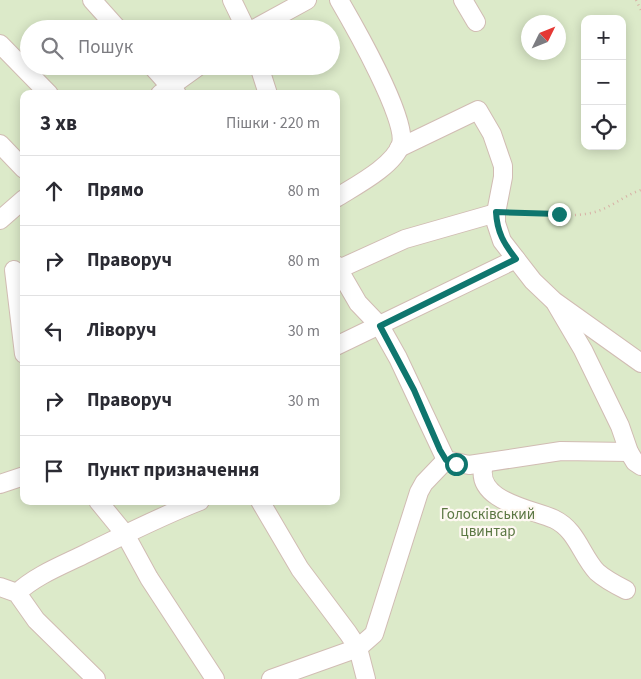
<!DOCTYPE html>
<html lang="uk">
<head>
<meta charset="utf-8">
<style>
	:root { --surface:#fff; --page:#f2f2f3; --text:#2b2b33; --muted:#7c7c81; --line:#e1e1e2 }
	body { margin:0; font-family:"Source Sans 3",sans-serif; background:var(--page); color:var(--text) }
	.controls { position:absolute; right:15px; top:15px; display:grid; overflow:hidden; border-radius:10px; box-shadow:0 2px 12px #0003 }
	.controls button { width:45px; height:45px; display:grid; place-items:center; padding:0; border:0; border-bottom:1px solid var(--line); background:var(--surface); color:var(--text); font:25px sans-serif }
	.compass { position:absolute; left:521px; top:15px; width:45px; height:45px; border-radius:50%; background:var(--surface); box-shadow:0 2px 12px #0003; rotate:47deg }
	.stop { position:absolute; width:15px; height:15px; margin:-11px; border:4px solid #0f766e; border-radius:50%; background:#fff }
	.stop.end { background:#0f766e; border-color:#fff; box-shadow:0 1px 5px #0008 }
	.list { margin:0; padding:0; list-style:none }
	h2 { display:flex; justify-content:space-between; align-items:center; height:65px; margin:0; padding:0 20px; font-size:21px }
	h2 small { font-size:16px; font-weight:400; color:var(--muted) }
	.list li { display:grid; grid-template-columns:32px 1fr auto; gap:15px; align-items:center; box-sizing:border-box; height:70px; padding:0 20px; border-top:1px solid var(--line) }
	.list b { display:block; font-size:19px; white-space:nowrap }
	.list em { font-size:16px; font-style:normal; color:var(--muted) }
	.icon { flex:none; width:28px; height:28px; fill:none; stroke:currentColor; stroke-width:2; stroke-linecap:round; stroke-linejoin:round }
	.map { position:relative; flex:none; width:641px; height:679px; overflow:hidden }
	.search { position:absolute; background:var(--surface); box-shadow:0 2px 12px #0003; left:20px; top:20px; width:320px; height:55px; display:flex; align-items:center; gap:12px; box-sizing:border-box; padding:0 18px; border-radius:28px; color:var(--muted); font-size:19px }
	.panel { position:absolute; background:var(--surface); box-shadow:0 2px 12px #0003; left:20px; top:90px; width:320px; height:415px; border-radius:10px }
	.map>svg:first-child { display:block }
</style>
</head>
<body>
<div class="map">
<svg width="641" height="679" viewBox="0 0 641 679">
	<rect width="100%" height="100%" fill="#fcf3eb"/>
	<path fill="#dceac9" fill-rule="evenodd" d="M0,0H641V679H0ZM585,19H622V146H585ZM528,22H558V52H528ZM29,29H331V66H29ZM24,94H336V501H24Z"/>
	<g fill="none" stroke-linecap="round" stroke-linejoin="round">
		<g stroke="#d1bcb3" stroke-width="20">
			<g id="minor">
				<polyline points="92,0 118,29"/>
				<polyline points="232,0 246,29"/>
				<polyline points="463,0 476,22"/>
				<polyline points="254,29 307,0"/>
				<polyline points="0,44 49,94"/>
				<polyline points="152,66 177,94"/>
				<polyline points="259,66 268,94"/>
				<polyline points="160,94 199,66"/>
				<polyline points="0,144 24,169"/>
				<polyline points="399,148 478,110 492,134 503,166 503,177 496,213 496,223 502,241 533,281 554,301 641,363"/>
				<path d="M336,198C355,186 394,166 401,144C408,120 353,24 339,0"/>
				<polyline points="0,220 24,199"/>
				<polyline points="336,265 358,303 380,326 398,358 446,460 469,465 561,451 629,452"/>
				<polyline points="339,269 405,239 496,213"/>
				<polyline points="14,270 24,354"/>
				<polyline points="556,304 583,350 620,426 629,452 635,462 641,466"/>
				<polyline points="336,346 516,259"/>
				<path d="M484,464C473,501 532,509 554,519C577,530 581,555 597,572C606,580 616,585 626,590"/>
				<polyline points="0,484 24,476"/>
				<polyline points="98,501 125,534 149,578 215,679"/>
				<polyline points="260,501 300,569 348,633 358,648 366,679"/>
				<polyline points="0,587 17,593 36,620 96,679"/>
				<path d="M17,593C36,575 63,565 87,553C124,535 161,516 200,501"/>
				<polyline points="271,679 358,648 374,634 419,492 424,483 446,460"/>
			</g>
		</g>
		<g stroke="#d7b1a6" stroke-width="2.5" stroke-dasharray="1 4" stroke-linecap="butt">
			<polyline points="636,0 641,10"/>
			<path d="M510,213C537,213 569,219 595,212C612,207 625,195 641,190"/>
		</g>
		<use href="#minor" stroke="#fff" stroke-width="18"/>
	</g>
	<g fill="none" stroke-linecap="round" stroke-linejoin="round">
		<path stroke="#0f766e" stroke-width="6" d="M456,464L446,460L440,450L414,390L380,326L516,259C504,244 497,232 496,212L559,214"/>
	</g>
	<g text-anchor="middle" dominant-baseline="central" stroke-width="4.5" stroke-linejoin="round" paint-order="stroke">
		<g font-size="15" fill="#5b7743" stroke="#fef8f2">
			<text x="488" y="514">Голосківський<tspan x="488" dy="17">цвинтар</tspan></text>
		</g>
	</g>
</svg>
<div class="controls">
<button>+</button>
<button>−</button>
<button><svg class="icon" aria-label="locate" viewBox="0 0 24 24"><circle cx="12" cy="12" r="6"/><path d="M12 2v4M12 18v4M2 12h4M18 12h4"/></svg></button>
</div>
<svg class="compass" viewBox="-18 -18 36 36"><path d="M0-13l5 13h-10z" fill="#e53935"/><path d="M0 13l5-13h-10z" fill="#7c7c81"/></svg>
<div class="stop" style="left:456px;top:464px"></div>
<div class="stop end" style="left:559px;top:214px"></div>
<div class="search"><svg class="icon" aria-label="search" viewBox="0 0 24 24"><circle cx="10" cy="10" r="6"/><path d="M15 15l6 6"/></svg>Пошук</div>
<section class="panel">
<h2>3 хв<small>Пішки · 220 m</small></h2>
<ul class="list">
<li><svg class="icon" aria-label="ahead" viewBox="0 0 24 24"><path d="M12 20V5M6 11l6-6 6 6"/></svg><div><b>Прямо</b></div><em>80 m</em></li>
<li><svg class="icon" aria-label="right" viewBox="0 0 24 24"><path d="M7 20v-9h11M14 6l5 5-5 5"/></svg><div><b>Праворуч</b></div><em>80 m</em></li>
<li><svg class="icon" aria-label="left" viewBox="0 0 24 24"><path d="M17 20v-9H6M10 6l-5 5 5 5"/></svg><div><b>Ліворуч</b></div><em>30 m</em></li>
<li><svg class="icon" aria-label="right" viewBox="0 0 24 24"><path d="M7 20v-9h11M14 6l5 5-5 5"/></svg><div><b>Праворуч</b></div><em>30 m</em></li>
<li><svg class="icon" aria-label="arrive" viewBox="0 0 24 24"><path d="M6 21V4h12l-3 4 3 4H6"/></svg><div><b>Пункт призначення</b></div></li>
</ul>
</section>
</div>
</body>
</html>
